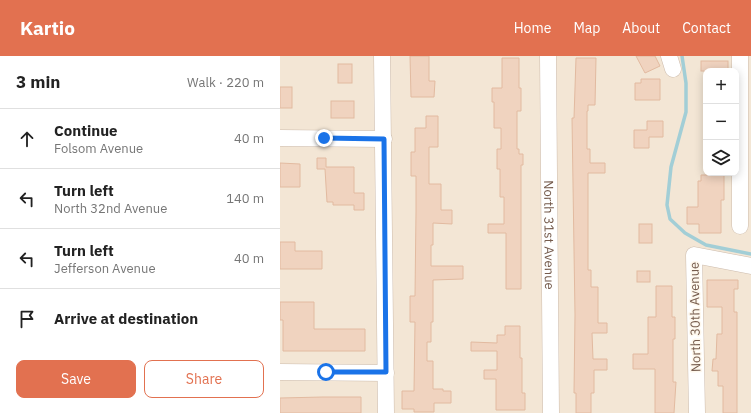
<!DOCTYPE html>
<html lang="en">
<head>
<meta charset="utf-8">
<style>
	:root { --surface:#fff; --page:#f2f2f2; --text:#222; --muted:#767676; --line:#e0e0e0; --accent:#e27150 }
	body { margin:0; font-family:"IBM Plex Sans",sans-serif; background:var(--page); color:var(--text) }
	.controls { position:absolute; right:12px; top:12px; display:grid; overflow:hidden; border-radius:8px; box-shadow:0 2px 10px #0003 }
	.controls button { width:36px; height:36px; display:grid; place-items:center; padding:0; border:0; border-bottom:1px solid var(--line); background:var(--surface); color:var(--text); font:20px sans-serif }
	.stop { position:absolute; width:12px; height:12px; margin:-9px; border:3px solid #1a73e8; border-radius:50%; background:#fff }
	.stop.end { background:#1a73e8; border-color:#fff; box-shadow:0 1px 4px #0008 }
	.list { margin:0; padding:0; list-style:none }
	h2 { display:flex; justify-content:space-between; align-items:center; height:52px; margin:0; padding:0 16px; font-size:17px }
	h2 small { font-size:13px; font-weight:400; color:var(--muted) }
	.list li { display:grid; grid-template-columns:26px 1fr auto; gap:12px; align-items:center; box-sizing:border-box; height:60px; padding:0 16px; border-top:1px solid var(--line) }
	.list b { display:block; font-size:15px; white-space:nowrap }
	.list p { margin:0; font-size:13px; white-space:nowrap; color:var(--muted) }
	.list em { font-size:13px; font-style:normal; color:var(--muted) }
	.actions { display:flex; gap:8px; padding:12px 16px }
	.actions a { flex:1; padding:9px 0; border:1px solid var(--accent); border-radius:8px; text-align:center; font-size:14px; color:var(--accent) }
	.actions .main { background:var(--accent); color:#fff }
	.icon { flex:none; width:22px; height:22px; fill:none; stroke:currentColor; stroke-width:2; stroke-linecap:round; stroke-linejoin:round }
	.map { position:relative; flex:none; width:471px; height:357px; overflow:hidden }
	header { display:flex; align-items:center; gap:24px; box-sizing:border-box; height:56px; padding:0 20px; background:var(--accent); color:#fff }
	header strong { font-size:19px }
	nav { display:flex; gap:22px; margin-inline-start:auto; font-size:14px }
	main { display:flex }
	aside { flex:1; background:var(--surface) }
	.map>svg:first-child { display:block }
</style>
</head>
<body>
<header>
<strong>Kartio</strong>
<nav><a>Home</a><a>Map</a><a>About</a><a>Contact</a></nav>
</header>
<main>
<aside>
<h2>3 min<small>Walk · 220 m</small></h2>
<ul class="list">
<li><svg class="icon" aria-label="ahead" viewBox="0 0 24 24"><path d="M12 20V5M6 11l6-6 6 6"/></svg><div><b>Continue</b><p>Folsom Avenue</p></div><em>40 m</em></li>
<li><svg class="icon" aria-label="left" viewBox="0 0 24 24"><path d="M17 20v-9H6M10 6l-5 5 5 5"/></svg><div><b>Turn left</b><p>North 32nd Avenue</p></div><em>140 m</em></li>
<li><svg class="icon" aria-label="left" viewBox="0 0 24 24"><path d="M17 20v-9H6M10 6l-5 5 5 5"/></svg><div><b>Turn left</b><p>Jefferson Avenue</p></div><em>40 m</em></li>
<li><svg class="icon" aria-label="arrive" viewBox="0 0 24 24"><path d="M6 21V4h12l-3 4 3 4H6"/></svg><div><b>Arrive at destination</b></div></li>
</ul>
<div class="actions"><a class="main">Save</a><a>Share</a></div>
</aside>
<div class="map">
<svg width="471" height="357" viewBox="0 0 471 357">
	<rect width="100%" height="100%" fill="#fcf4e7"/>
	<path fill="#f3e6d5" fill-rule="evenodd" d="M0,0H471V357H0ZM426,15H456V117H426Z"/>
	<g fill="none" stroke-linecap="round" stroke-linejoin="round">
		<polyline stroke="#a2ced6" stroke-width="3.5" points="402,0 406,27 406,56 391,111 387,149 390,163 405,177 426,189 471,198"/>
	</g>
	<g fill="#f0d3bf" stroke="#e2baa0">
		<polygon points="130,0 149,0 149,25 155,25 154,41 131,41"/>
		<polygon points="356,0 375,0 380,10 365,17"/>
		<polygon points="222,2 239,2 239,32 241,32 241,55 237,55 237,93 239,93 239,98 243,98 243,109 241,109 241,233 226,233 226,177 208,177 208,168 224,168 224,141 220,141 220,113 217,113 217,93 221,93 221,72 214,72 214,46 212,46 212,32 222,32"/>
		<polygon points="296,2 316,2 315,49 308,49 308,55 307,55 307,93 310,93 310,107 325,107 325,117 308,117 308,214 311,214 311,231 318,231 318,267 327,267 327,277 312,277 313,303 327,303 327,314 314,314 314,337 311,337 311,357 296,357 296,337 294,337 295,259 292,62 294,62"/>
		<rect x="421" y="5" width="27" height="10"/>
		<rect x="58" y="8" width="14" height="19"/>
		<polygon points="361,23 380,23 380,44 355,44 355,27 361,27"/>
		<rect x="0" y="31" width="12" height="21"/>
		<rect x="51" y="45" width="23" height="17"/>
		<polygon points="146,60 158,60 158,91 149,91 149,128 161,128 161,154 172,154 172,168 153,167 153,189 151,189 151,210 183,210 183,223 153,224 153,266 151,266 151,286 147,286 147,305 153,305 153,333 163,333 163,335 171,335 171,347 154,347 154,356 134,356 134,353 122,353 122,335 134,335 135,266 130,266 130,240 135,240 136,156 136,120 131,120 131,96 135,96 135,72 146,72"/>
		<polygon points="367,65 383,65 383,81 369,81 369,92 354,92 354,74 367,74"/>
		<polygon points="37,102 46,102 46,111 74,111 74,137 84,137 84,154 74,154 74,149 53,149 53,146 47,146 45,113 37,113"/>
		<polygon points="0,107 20,108 20,131 0,131"/>
		<polygon points="421,119 444,119 444,144 441,144 441,177 419,177 419,168 407,168 407,151 418,151 418,125 421,125"/>
		<rect x="359" y="168" width="13" height="19"/>
		<polygon points="0,186 15,186 15,195 42,195 42,213 0,213"/>
		<rect x="357" y="215" width="13" height="11"/>
		<polygon points="427,224 458,224 458,233 454,233 454,256 457,256 457,357 443,357 443,330 438,330 438,315 432,315 433,303 436,303 437,278 442,278 442,251 427,251"/>
		<polygon points="376,230 392,230 392,261 395,261 395,283 393,283 393,326 396,326 394,357 375,357 375,313 353,313 353,298 368,298 368,261 376,261"/>
		<polygon points="0,246 34,246 34,273 85,273 85,295 3,295 3,264 0,264"/>
		<polygon points="225,270 240,270 240,302 242,302 242,337 245,337 245,354 216,354 216,323 204,323 204,314 217,314 217,295 191,295 191,286 217,287 217,279 225,279"/>
		<polygon points="43,341 81,341 81,357 0,357 0,342"/>
	</g>
	<g fill="none" stroke-linecap="round" stroke-linejoin="round">
		<g stroke="#cdbcad" stroke-width="17">
			<g id="minor">
				<polyline points="102,0 106,357"/>
				<path id="s1" d="M268,0L271,357"/>
				<polyline points="389,0 393,13"/>
				<polyline points="460,0 460,170"/>
				<polyline points="0,82 104,83"/>
				<polyline points="0,316 106,317"/>
				<polyline points="417,357 414,199 471,210"/>
			</g>
		</g>
		<use href="#minor" stroke="#fff" stroke-width="16"/>
	</g>
	<g fill="none" stroke-linecap="round" stroke-linejoin="round">
		<polyline stroke="#1a73e8" stroke-width="5" points="44,82 104,83 106,316 46,316"/>
	</g>
	<g text-anchor="middle" dominant-baseline="central" stroke-width="3" stroke-linejoin="round" paint-order="stroke">
		<g font-size="13" fill="#755b4c" stroke="#fef8ed">
			<text stroke="none"><textPath href="#s1" startOffset="179">North 31st Avenue</textPath></text>
			<text transform="translate(415 261) rotate(-91)">North 30th Avenue</text>
		</g>
	</g>
</svg>
<div class="controls">
<button>+</button>
<button>−</button>
<button><svg class="icon" aria-label="layers" viewBox="0 0 24 24"><path d="M12 4l9 5-9 5-9-5zM3 14l9 5 9-5"/></svg></button>
</div>
<div class="stop" style="left:46px;top:316px"></div>
<div class="stop end" style="left:44px;top:82px"></div>
</div>
</main>
</body>
</html>
